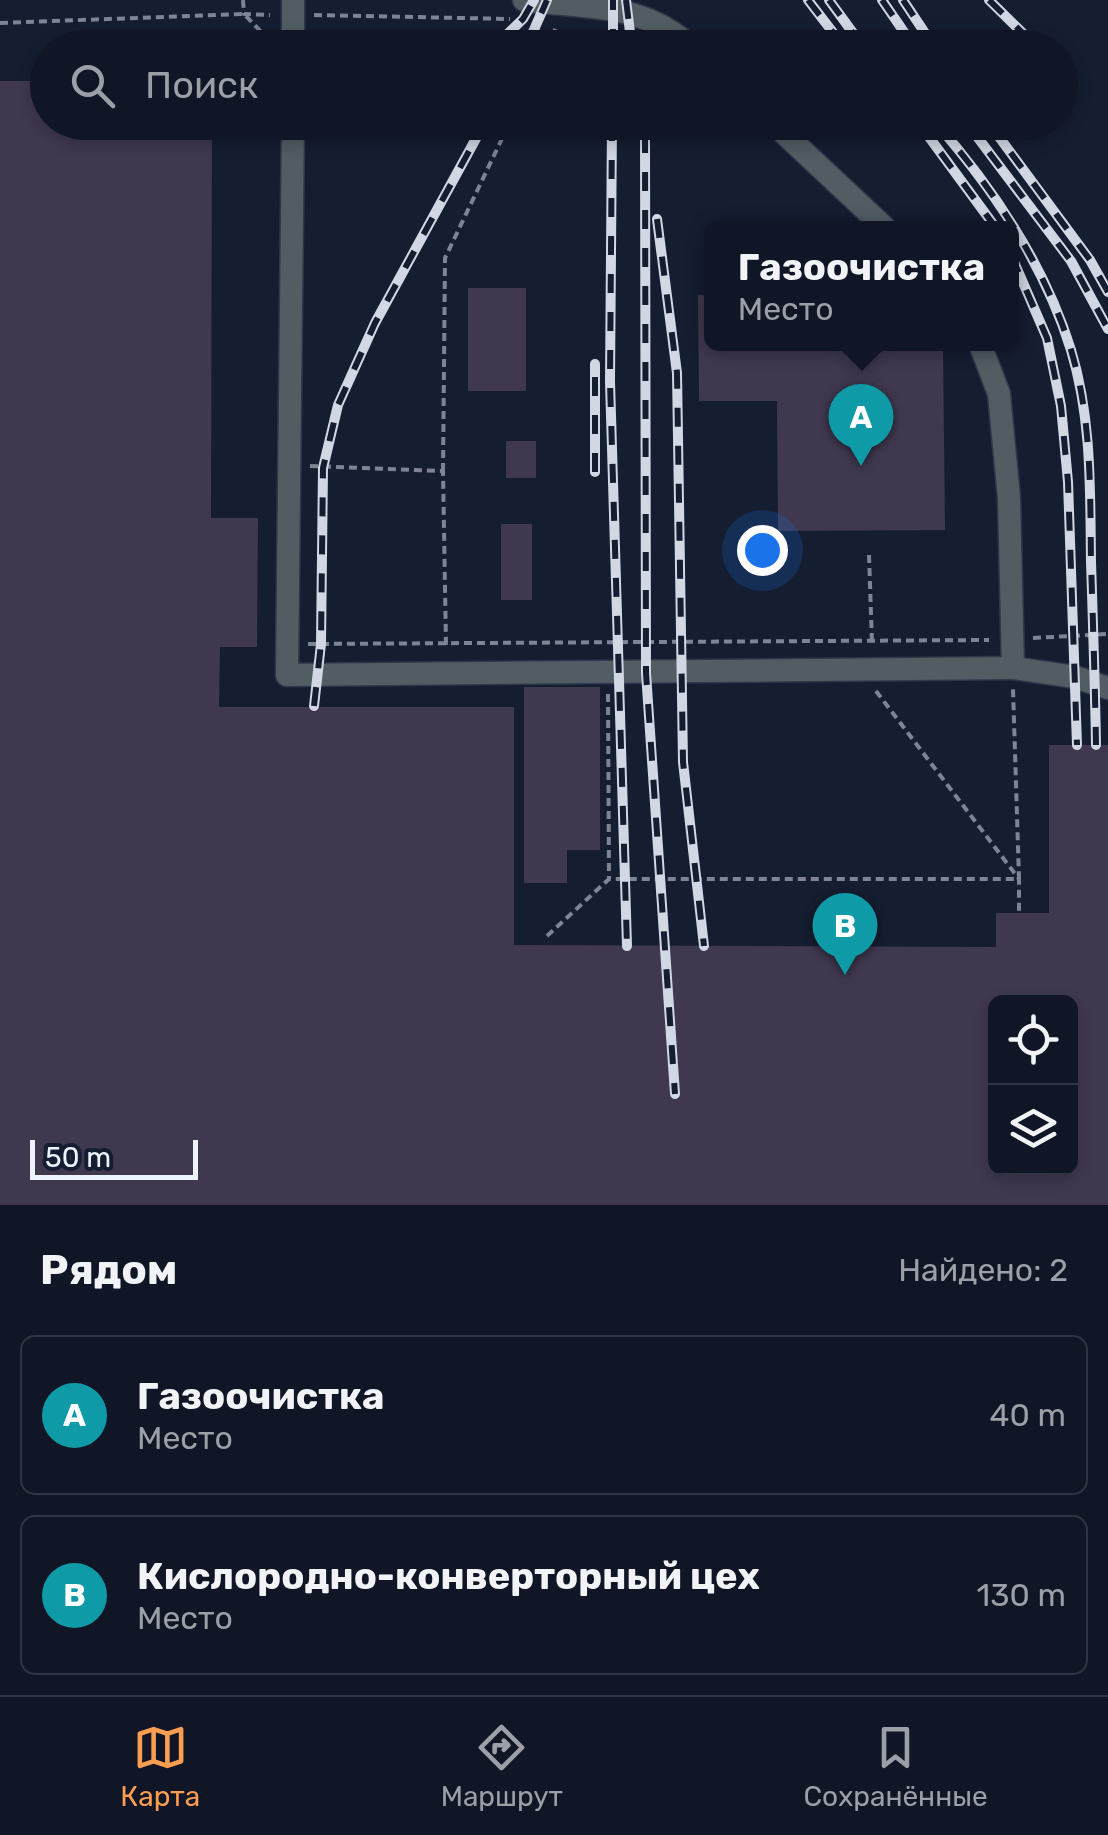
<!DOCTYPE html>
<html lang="ru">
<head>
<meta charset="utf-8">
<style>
	:root { --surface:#101625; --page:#1e2332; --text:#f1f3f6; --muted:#9c9fa7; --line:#303542; --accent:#fc9e52 }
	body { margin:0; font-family:Rubik,sans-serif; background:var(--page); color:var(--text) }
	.controls { position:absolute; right:30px; bottom:30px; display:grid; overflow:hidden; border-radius:15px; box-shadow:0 5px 15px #0003 }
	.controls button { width:90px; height:90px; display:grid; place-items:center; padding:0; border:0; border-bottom:2px solid var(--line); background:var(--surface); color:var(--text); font:50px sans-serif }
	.scale { position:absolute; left:30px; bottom:25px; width:168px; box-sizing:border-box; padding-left:10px; border:5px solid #eff3ff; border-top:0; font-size:28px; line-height:35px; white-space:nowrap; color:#eff3ff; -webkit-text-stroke:8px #151d31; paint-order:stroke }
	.you { position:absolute; left:762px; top:550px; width:35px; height:35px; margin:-25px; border:8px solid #fff; border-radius:50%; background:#1a73e8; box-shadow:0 0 0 15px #1a73e833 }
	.badge { display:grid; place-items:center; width:65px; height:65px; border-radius:50%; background:var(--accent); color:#fff; font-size:32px; font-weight:700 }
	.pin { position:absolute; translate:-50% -82px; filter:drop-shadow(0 2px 5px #0008) }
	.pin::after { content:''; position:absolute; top:52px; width:35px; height:30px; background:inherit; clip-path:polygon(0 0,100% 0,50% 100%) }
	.popup { position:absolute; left:704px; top:221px; width:315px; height:130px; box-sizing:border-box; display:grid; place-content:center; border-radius:15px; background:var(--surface); filter:drop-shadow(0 2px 8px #0005); font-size:32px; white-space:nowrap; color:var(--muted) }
	.popup b { font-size:38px; color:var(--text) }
	.popup::after { content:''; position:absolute; left:50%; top:100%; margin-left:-20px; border:20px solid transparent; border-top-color:var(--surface) }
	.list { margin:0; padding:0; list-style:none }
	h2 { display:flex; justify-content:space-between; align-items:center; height:130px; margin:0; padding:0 40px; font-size:42px }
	h2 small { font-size:32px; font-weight:400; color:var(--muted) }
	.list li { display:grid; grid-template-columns:65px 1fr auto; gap:30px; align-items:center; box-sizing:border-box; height:160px; margin:0 20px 20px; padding:0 20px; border:2px solid var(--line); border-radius:15px }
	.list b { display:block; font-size:38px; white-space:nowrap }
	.list p { margin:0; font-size:32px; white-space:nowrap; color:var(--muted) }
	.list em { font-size:32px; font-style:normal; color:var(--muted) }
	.icon { flex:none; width:55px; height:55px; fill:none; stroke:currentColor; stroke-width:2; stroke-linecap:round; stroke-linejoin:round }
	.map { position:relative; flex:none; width:1108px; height:1205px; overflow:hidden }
	.search { position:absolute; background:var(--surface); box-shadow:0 5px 15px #0003; left:30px; right:30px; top:30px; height:110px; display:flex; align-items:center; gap:25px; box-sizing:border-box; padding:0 35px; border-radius:55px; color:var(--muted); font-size:38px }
	.sheet { height:490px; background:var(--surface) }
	nav { display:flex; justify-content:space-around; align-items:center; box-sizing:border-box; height:140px; border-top:2px solid var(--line); background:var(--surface); font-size:28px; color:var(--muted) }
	nav a { display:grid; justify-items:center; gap:5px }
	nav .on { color:var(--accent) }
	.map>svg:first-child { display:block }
</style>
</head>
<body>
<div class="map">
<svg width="1108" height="1205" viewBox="0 0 1108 1205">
	<rect width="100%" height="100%" fill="#151d31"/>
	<g fill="#3f384f" fill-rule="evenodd">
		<path d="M0,81H48V122H212L211,518H258L257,647H220L219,707H514V945L996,947V913H1049V745H1108V1205H0ZM996,1002H1070V1168H996Z"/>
		<rect x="468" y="288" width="58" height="103"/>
		<polygon points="698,295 711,295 711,344 943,344 945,530 778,531 777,401 699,401"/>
		<rect x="506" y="441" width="30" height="37"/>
		<rect x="501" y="524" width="31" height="76"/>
		<polygon points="524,687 600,687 600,850 567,850 567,883 524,883"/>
	</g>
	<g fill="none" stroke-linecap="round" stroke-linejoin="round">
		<g stroke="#2f374a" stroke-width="25">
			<g id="minor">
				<path d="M524,0C586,9 642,1 692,48"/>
				<polyline points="293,48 293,0"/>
				<polyline points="293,122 287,675 1013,668 1009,498 999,394 980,344"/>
				<polyline points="772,122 885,228"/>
				<polyline points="1013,668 1075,677 1108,688"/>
			</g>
		</g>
		<g stroke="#7e8494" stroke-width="4" stroke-dasharray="8 5" stroke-linecap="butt">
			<polyline points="243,0 244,14 270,15"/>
			<polyline points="314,15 510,19"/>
			<polyline points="0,23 244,14 269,40"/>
			<polyline points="547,48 557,25"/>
			<polyline points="739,122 753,136"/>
			<polyline points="310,466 443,471 446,645"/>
			<polyline points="443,471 445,258 510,122"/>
			<polyline points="869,555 872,643"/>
			<polyline points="1033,638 1108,634"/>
			<polyline points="308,644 989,640"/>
			<polyline points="876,691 1019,879 1019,913"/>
			<polyline points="608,694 609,879"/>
			<polyline points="547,936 609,879 1019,879 1013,689"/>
		</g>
		<use href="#minor" stroke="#515c63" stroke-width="22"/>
		<g stroke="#d2d7e4" stroke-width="10">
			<g id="rail">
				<polyline points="626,0 632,48"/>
				<polyline points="808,0 845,48"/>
				<polyline points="829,0 864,48"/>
				<polyline points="882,0 915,48"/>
				<polyline points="903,0 935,48"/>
				<polyline points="989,0 1038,48"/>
				<polyline points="493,48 523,19 534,0"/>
				<polyline points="526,48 547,0"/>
				<polyline points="613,48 613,0"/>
				<polyline points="612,122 610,382 627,946"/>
				<polyline points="918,122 996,228"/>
				<path d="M935,122C993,188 1045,266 1071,350C1092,419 1090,491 1091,562C1093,623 1095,684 1096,745"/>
				<polyline points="966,122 1071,261 1108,329"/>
				<polyline points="988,122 1090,260 1108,292"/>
				<polyline points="645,134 646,673 675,1094"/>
				<polyline points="657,219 677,373 683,762 704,946"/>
				<polyline points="1011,255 1047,338 1061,406 1068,482 1077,745"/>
				<polyline points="595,472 595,364"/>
				<polyline points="314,706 321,644 323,468 338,405 375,323 485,122"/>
			</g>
		</g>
		<use href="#rail" stroke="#151d31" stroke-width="6" stroke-dasharray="19" stroke-linecap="butt"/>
	</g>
</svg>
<div class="controls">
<button><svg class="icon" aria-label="locate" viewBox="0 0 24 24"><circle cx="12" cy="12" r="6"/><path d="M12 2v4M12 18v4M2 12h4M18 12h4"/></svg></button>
<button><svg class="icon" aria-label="layers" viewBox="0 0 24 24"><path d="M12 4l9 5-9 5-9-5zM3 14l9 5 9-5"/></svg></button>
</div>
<div class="scale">50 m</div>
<div class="you"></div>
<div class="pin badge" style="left:861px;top:466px;background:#0f9aa8">A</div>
<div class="popup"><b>Газоочистка</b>Место</div>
<div class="pin badge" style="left:845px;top:975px;background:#0f9aa8">B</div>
<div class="search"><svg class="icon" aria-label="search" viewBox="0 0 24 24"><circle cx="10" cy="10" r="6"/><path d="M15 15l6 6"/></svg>Поиск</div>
</div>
<section class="sheet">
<h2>Рядом<small>Найдено: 2</small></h2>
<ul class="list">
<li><span class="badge" style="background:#0f9aa8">A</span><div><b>Газоочистка</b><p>Место</p></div><em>40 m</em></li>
<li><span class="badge" style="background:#0f9aa8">B</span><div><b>Кислородно-конверторный цех</b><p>Место</p></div><em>130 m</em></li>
</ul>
</section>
<nav>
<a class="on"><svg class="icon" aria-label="map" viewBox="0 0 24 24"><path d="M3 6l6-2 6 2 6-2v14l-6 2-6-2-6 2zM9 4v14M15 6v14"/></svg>Карта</a>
<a><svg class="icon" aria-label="directions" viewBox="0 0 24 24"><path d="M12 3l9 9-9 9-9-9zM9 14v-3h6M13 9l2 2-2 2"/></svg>Маршрут</a>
<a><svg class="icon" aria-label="saved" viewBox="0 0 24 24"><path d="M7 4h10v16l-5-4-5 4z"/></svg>Сохранённые</a>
</nav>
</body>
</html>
